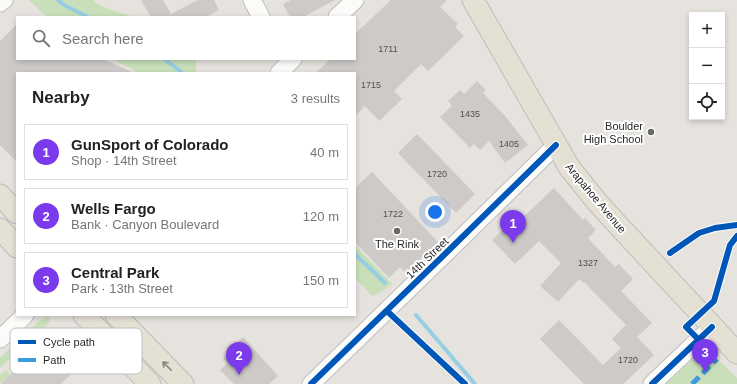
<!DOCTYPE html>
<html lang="en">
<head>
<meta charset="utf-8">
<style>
	:root { --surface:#fff; --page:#f6f6f6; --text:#222; --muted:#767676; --line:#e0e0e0; --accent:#7c3aed }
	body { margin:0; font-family:Arial,sans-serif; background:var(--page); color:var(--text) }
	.controls { position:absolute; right:12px; top:12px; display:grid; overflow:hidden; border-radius:0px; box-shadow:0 2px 6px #0003 }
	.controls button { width:36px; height:36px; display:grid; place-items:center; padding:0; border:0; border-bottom:1px solid var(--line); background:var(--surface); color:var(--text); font:20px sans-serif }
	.you { position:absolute; left:435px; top:212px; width:14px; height:14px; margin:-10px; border:3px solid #fff; border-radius:50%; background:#1a73e8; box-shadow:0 0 0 6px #1a73e833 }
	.badge { display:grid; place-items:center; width:26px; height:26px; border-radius:50%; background:var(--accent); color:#fff; font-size:13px; font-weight:700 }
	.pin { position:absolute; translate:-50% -33px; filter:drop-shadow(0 1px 2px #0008) }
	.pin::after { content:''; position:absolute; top:21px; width:14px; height:12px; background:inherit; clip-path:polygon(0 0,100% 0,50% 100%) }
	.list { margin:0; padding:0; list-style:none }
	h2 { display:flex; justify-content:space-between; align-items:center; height:52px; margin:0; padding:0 16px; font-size:17px }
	h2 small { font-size:13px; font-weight:400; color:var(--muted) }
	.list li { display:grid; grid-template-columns:26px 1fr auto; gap:12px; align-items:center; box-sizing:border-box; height:56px; margin:0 8px 8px; padding:0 8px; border:1px solid var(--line); border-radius:0px }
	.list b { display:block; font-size:15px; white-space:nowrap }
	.list p { margin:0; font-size:13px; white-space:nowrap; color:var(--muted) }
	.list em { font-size:13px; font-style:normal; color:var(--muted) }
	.icon { flex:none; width:22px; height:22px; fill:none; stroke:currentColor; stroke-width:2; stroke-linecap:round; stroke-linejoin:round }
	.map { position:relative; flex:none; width:737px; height:384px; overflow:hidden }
	.search { position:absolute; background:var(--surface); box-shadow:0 2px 6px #0003; left:16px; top:16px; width:340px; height:44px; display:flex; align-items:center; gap:10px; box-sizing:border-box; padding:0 14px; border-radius:0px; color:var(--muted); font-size:15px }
	.panel { position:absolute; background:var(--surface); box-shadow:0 2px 6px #0003; left:16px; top:72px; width:340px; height:244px; border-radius:0px }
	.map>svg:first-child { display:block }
</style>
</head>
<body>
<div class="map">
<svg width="737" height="384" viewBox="0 0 737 384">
	<rect width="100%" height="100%" fill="#e6e2de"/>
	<g fill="#c8dfb9">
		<path d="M29,0H93C104,10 121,13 135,17H47Z"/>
		<polygon points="112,59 196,59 196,73 137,73 132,69"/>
		<polygon points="355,245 392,284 381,292 372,296 355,278"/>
		<polygon points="48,316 50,320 47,325 0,368 0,358 39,321"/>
		<polygon points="706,347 737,378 737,384 666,384"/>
		<polygon points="6,370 10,375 0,384 0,375"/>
	</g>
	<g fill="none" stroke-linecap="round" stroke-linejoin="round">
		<g stroke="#96cee3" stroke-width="4">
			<polyline points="58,0 64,5 88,17"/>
			<polyline points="164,59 179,70 182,73"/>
			<polyline points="355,254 385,283"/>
			<polyline points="416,315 475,384"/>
		</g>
	</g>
	<g fill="#cdcac7">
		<polygon points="141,0 163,0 171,14 198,0 214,0 219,10 206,17 151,17"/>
		<polygon points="291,0 335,0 303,17 290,17 283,4"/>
		<polygon points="391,0 447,0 440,7 458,24 455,27 464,36 428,71 421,64 394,91 402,99 379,121 365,106 355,116 355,73 316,73 330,59 355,59 355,34"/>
		<polygon points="17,24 17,59 103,59 134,73 17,73 17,162 0,145 0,41"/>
		<polygon points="477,81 486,90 483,93 505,116 528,145 505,163 489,141 480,150 474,144 470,148 440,117 452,106 448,101 460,90 464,94"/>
		<polygon points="417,134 475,194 456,213 398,153"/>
		<polygon points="372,172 438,242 406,273 400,267 389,278 355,242 355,188"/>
		<polygon points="554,188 583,220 585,218 596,230 588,238 615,267 619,264 633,279 621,291 652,323 637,337 654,355 623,384 584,384 540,339 559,320 603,365 621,348 612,339 626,325 584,282 583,283 579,279 558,302 540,286 561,263 539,241 515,264 492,240 511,222 515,225"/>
		<polygon points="243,337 278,376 269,384 234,384 220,370 227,363 223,358"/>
		<polygon points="46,342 51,347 55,342 79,366 61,384 1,384 21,364 18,361 27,352 31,356"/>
	</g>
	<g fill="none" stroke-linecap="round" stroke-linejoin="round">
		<g stroke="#c0bebf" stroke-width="19">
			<g id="minor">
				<polyline points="252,0 261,17"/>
				<polyline points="0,3 4,0"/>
				<polyline points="337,17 355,0"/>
				<polyline points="279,73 293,59"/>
				<polyline points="0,339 25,315"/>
				<polyline points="311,384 447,252 556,145"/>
				<polyline points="652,384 712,327"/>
			</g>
		</g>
		<g stroke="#bfbdbc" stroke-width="23">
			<g id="major">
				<polyline points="473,0 569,167 597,202 618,225 737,353"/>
				<polyline points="0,195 17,213"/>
				<polyline points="0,229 17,247"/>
				<polyline points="84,315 150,384"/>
				<polyline points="116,315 183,384"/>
			</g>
		</g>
		<use href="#minor" stroke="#fbfbfa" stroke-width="17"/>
		<use href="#major" stroke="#e4e0d4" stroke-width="21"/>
		<polyline stroke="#3d9ce0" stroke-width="5" stroke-dasharray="10 5" stroke-linecap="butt" points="692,384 717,359"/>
		<g stroke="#fff" stroke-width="8">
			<g id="cycleway">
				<polyline points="670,253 699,233 715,228 737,225"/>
				<polyline points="387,311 465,384"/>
				<polyline points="699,340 686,327 714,301 730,245 737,236"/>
				<polyline points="311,384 447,252 556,145"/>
				<polyline points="652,384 712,327"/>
			</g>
		</g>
		<use href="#cycleway" stroke="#0057b8" stroke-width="6"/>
	</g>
	<defs><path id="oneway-shaft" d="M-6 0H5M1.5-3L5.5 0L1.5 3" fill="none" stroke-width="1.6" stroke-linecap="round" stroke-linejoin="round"/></defs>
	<use stroke="#86847e" href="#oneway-shaft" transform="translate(167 366) rotate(-135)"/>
	<g fill="#6a6968" stroke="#fff" stroke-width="1.5">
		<circle cx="651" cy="132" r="4"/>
		<circle cx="397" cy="231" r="4"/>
	</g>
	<g text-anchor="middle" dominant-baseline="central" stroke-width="4" stroke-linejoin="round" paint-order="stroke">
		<g font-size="9" fill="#525150">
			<text x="388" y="49">1711</text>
			<text x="371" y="85">1715</text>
			<text x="470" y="114">1435</text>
			<text x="509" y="144">1405</text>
			<text x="437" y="174">1720</text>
			<text x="393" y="214">1722</text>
			<text x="588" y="263">1327</text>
			<text x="628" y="360">1720</text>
		</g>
		<g font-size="11" fill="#282828" stroke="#fff" text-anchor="end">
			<text x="643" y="126">Boulder<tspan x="643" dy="13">High School</tspan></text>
			<text x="397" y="244" text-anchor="middle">The Rink</text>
		</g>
		<g font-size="11" fill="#282828" stroke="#fff">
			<text transform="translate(596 198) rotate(50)">Arapahoe Avenue</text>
			<text transform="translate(427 258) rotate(-44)">14th Street</text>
		</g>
	</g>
	<rect x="10" y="328" width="132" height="46" rx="6" fill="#fff" stroke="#bebebe" stroke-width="1"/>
	<rect x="18" y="340" width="18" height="4" fill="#0057b8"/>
	<rect x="18" y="358" width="18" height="4" fill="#3d9ce0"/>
	<g font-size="11" fill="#282828">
		<text x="43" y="346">Cycle path</text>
		<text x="43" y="364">Path</text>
	</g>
</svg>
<div class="controls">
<button>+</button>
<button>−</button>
<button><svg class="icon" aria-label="locate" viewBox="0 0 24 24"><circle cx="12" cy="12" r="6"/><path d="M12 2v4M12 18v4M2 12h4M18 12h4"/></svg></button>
</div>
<div class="you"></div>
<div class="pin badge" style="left:513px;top:243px">1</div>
<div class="pin badge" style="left:239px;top:375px">2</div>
<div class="pin badge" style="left:705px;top:372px">3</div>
<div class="search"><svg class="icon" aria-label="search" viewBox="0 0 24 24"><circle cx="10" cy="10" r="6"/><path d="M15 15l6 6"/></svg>Search here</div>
<section class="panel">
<h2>Nearby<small>3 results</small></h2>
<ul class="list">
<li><span class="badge">1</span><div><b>GunSport of Colorado</b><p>Shop · 14th Street</p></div><em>40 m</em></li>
<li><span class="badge">2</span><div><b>Wells Fargo</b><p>Bank · Canyon Boulevard</p></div><em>120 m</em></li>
<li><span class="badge">3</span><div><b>Central Park</b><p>Park · 13th Street</p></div><em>150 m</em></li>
</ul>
</section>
</div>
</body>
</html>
